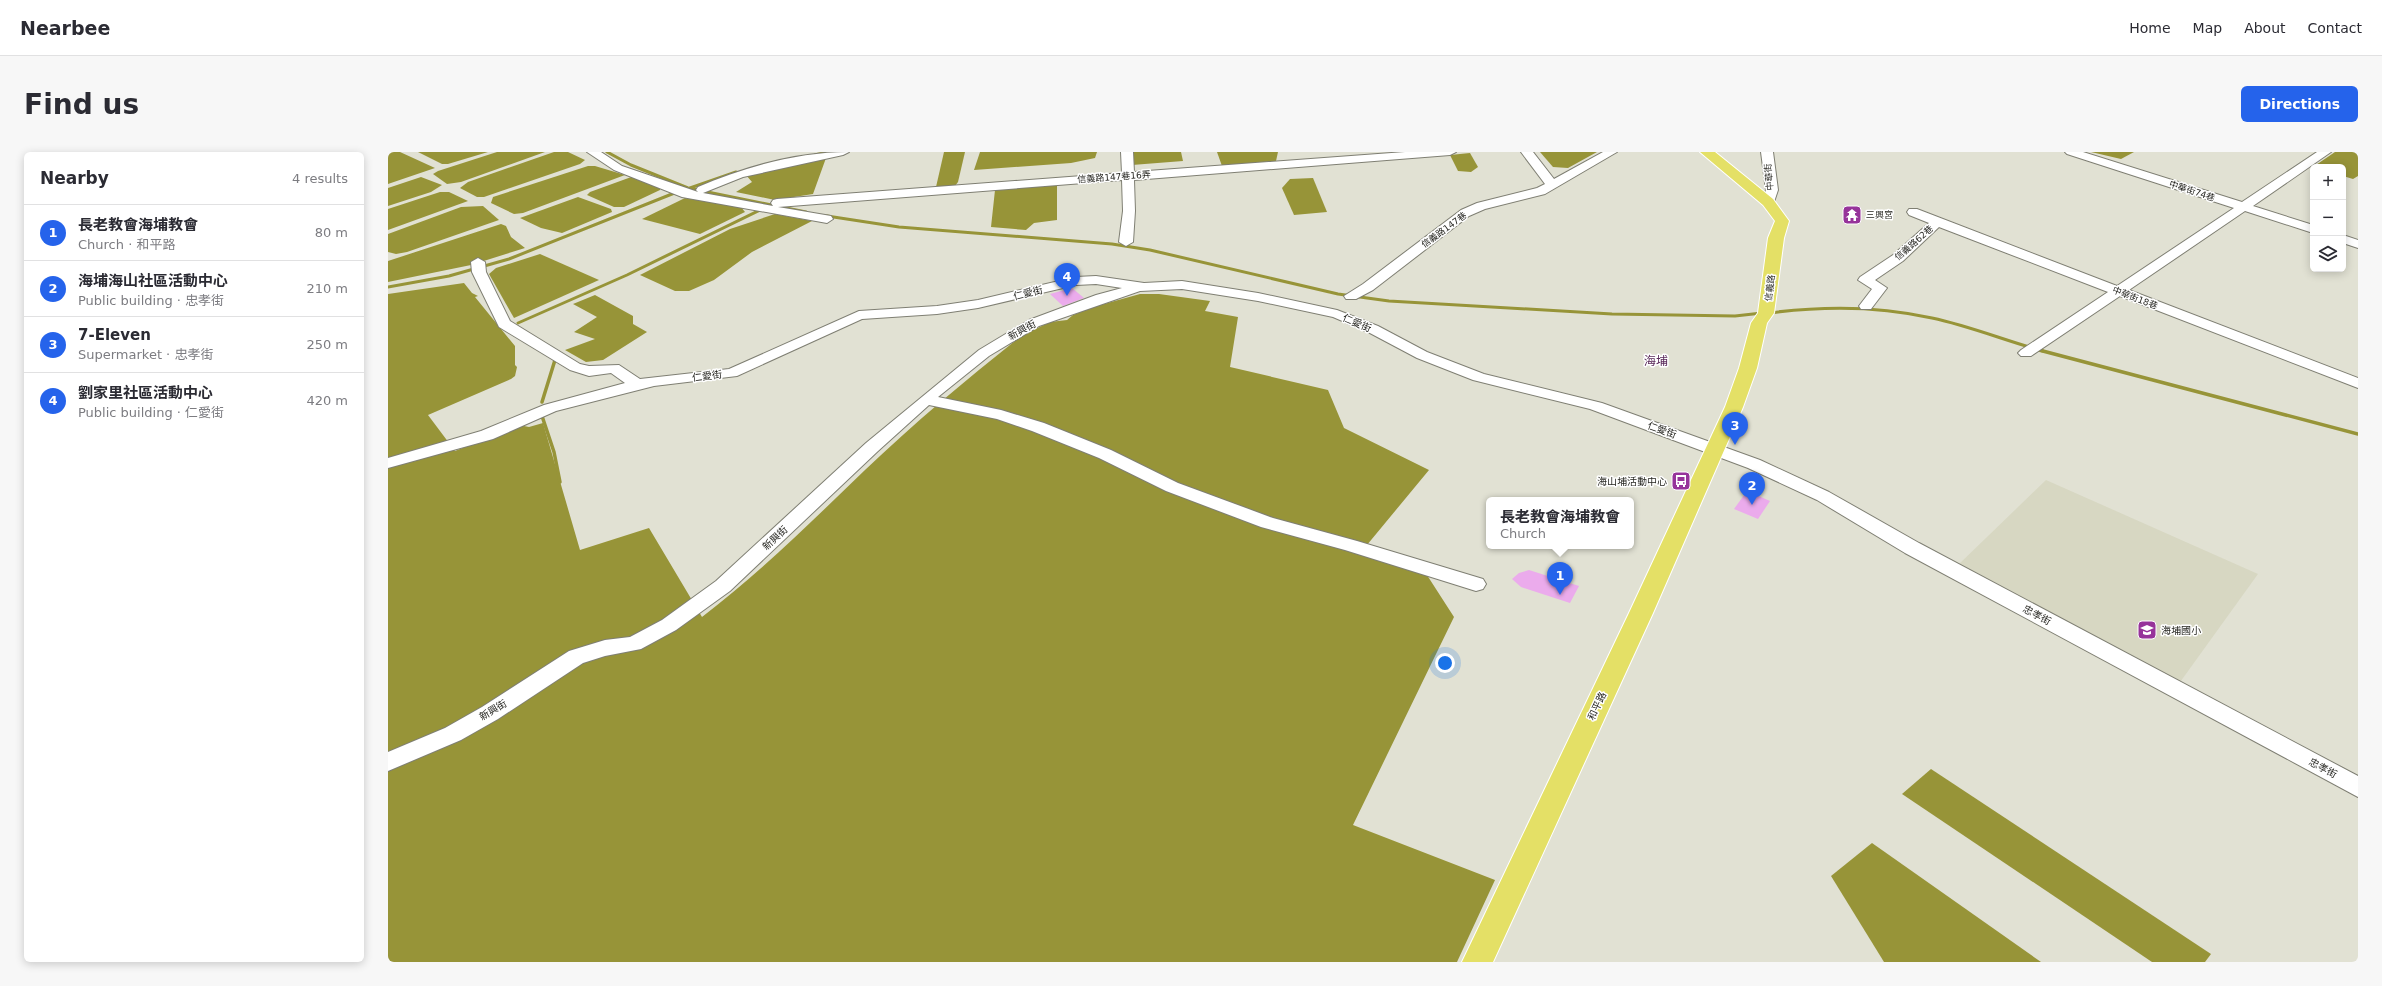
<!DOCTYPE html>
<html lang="en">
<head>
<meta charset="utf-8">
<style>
	:root { --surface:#fff; --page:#f7f7f7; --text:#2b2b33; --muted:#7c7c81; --line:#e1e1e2; --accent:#2563eb }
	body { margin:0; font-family:"DejaVu Sans","Noto Sans TC",sans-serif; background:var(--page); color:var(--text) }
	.controls { position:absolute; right:12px; top:12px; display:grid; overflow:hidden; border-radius:6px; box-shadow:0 2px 10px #0003 }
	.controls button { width:36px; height:36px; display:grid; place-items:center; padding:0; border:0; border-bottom:1px solid var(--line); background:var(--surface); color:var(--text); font:20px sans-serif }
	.you { position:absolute; left:1057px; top:511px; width:14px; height:14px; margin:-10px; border:3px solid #fff; border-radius:50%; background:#1a73e8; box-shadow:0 0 0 6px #1a73e833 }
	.badge { display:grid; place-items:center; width:26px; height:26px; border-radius:50%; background:var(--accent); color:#fff; font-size:13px; font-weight:700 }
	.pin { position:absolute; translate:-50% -33px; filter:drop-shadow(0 1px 2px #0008) }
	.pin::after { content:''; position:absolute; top:21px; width:14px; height:12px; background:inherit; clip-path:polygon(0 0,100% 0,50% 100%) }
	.popup { position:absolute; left:1098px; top:345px; width:148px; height:52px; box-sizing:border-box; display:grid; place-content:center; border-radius:6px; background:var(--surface); filter:drop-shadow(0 1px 3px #0005); font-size:13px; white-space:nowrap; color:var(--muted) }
	.popup b { font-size:15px; color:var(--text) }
	.popup::after { content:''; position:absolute; left:50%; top:100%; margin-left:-8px; border:8px solid transparent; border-top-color:var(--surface) }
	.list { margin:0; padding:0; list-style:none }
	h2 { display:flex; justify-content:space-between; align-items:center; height:52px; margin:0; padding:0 16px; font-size:17px }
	h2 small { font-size:13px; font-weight:400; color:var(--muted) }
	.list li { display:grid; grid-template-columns:26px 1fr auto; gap:12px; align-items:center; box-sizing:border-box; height:56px; padding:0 16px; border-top:1px solid var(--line) }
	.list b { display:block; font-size:15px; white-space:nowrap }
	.list p { margin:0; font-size:13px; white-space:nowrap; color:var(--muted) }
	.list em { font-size:13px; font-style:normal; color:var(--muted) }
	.icon { flex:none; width:22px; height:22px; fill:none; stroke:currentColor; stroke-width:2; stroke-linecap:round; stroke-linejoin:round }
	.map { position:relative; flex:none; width:1970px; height:810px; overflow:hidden; border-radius:6px }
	header { display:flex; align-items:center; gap:24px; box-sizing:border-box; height:56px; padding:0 20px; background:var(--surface); border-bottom:1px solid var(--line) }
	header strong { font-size:19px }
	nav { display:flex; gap:22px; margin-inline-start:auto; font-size:14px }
	.intro { display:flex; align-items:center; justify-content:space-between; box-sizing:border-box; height:96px; padding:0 24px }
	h1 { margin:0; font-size:28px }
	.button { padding:10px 18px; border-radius:6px; background:var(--accent); color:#fff; font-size:14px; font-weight:700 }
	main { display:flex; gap:24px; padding:0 24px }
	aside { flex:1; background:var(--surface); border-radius:6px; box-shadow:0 2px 10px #0003 }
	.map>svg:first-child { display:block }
</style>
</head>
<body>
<header>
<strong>Nearbee</strong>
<nav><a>Home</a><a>Map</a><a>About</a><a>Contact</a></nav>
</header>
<div class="intro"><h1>Find us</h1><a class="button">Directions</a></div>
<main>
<aside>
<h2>Nearby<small>4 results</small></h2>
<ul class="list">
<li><span class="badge">1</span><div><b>長老教會海埔教會</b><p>Church · 和平路</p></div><em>80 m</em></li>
<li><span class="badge">2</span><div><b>海埔海山社區活動中心</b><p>Public building · 忠孝街</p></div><em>210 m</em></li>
<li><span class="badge">3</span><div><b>7-Eleven</b><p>Supermarket · 忠孝街</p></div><em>250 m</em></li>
<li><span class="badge">4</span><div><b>劉家里社區活動中心</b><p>Public building · 仁愛街</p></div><em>420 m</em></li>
</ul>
</aside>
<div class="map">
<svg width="1970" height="810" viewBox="0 0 1970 810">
	<rect width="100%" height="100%" fill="#e1e1d3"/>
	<polygon fill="#d7d7c2" points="1658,328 1870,422 1790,533 1570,413"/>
	<g fill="#979438">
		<polygon points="0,0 12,0 47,16 0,32"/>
		<polygon points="30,0 100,0 60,12 54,12"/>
		<polygon points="109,0 157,0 73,30 59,32 45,22 50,19"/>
		<polygon points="166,0 180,0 197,8 192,12 96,45 89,45 72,36 80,30"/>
		<polygon points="556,0 577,0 570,30 567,34 548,35"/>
		<polygon points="592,0 709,0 707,6 683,11 586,18"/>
		<polygon points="744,0 793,0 795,9 744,13"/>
		<polygon points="829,0 890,0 888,9 834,14"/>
		<polygon points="1152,0 1209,0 1180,16 1165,15"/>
		<polygon points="1703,0 1746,0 1733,7"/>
		<polygon points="1947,0 1970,0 1970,24 1965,27 1955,24 1955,15 1925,15"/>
		<polygon points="1082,1 1090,15 1083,20 1070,19 1062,3"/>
		<polygon points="438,6 425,42 387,48 348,40 364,30 358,23"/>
		<polygon points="200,14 207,14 237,23 135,61 126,62 103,51 105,45"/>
		<polygon points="246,24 272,36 272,38 236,55 226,55 199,43 202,40"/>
		<polygon points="33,25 54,33 43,40 0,54 0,36"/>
		<polygon points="925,26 939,60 906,63 894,36 902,27"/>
		<polygon points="669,33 669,68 646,71 638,78 603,75 607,38"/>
		<polygon points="52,40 61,40 80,49 0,78 0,57"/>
		<polygon points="190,45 223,57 224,60 174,81 153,76 132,66"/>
		<polygon points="297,46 353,55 357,60 312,82 254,67"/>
		<polygon points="95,54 111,68 19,100 8,102 0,100 0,82 73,55"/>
		<polygon points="387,62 424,69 364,100 326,128 301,139 287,139 252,123 342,77"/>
		<polygon points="113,72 118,74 123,85 137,96 83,113 0,130 0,109"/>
		<polygon points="152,102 211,128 126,166 101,122 108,116"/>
		<path d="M76,131L84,141L90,144L87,145L127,194V213L129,215L127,224L123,227L40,263L67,299L131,273L141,275L155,271L192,398L261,376L314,465C372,421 424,369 477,318C526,271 580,226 633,184L662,170L679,168L685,163L705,155L752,142H771L822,149L817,159L850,165L842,215L940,238L956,276L1041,318L974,399L1037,420L1066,465L965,673L1107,728L1069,810H0V142Z"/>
		<polygon points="207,143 245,164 245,172 259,180 215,208 198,210 177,198 207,187 186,180 209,165 185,152"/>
		<polygon points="1543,617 1823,802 1817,810 1764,810 1514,642"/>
		<polygon points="1484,691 1653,810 1496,810 1443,724"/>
	</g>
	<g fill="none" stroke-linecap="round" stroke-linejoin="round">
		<g stroke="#979438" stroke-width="3">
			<polyline points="219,0 243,13 300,36 418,60"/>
			<polyline points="427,3 439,0"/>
			<polyline points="302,36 348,20"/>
			<polyline points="439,64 511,75 724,92 762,98 950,142 1001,149 1224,162 1347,164 1374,161"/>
			<polyline points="0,135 61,124 121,107 289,40"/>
			<path d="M1381,161C1434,154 1491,154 1544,166C1582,174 1618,189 1655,199"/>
			<polyline points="130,171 239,123 376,56"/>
		</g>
		<g stroke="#979438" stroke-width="3.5">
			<polyline points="1651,198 1970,282"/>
			<polyline points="154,250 167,208 165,206"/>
			<polyline points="153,261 166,300 172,330"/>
		</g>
	</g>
	<g fill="#ebabec">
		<polygon points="684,136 696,146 675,154 662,142"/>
		<polygon points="1359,339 1382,349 1370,367 1346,357"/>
		<polygon points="1141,418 1191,434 1182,451 1133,435 1124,427 1131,421"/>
	</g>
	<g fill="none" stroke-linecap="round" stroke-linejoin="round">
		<g stroke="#7f7f73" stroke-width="2">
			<g id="minor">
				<path d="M199,0H213L234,14L310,40L308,38L310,35C356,15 410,0 461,0L455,3L355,25L315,41L385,54L383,51L385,48L389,47L734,21L733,0H745L746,20L1017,0H1068L1062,3L746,28L747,59L745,90L738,94L731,90L735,59L734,28L390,55L443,64L445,67L439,71L294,45L226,18Z"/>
				<polygon points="1133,0 1145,0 1166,27 1215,0 1229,0 1157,42 1097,57 1081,64 985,138 968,147 958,147 956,144 975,132 1073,58 1089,51 1149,36 1157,32"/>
				<polygon points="1373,0 1385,0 1390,38 1386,50 1380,54 1374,50 1378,38"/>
				<polygon points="1677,0 1695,0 1854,50 1929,0 1943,0 1865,54 1925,73 1925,81 1857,59 1741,138 1970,226 1970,236 1732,144 1643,204 1633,204 1630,201 1633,198 1720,140 1551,75 1515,109 1487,128 1499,136 1483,157 1473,157 1471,154 1484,137 1470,128 1472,125 1505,103 1541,71 1521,63 1519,60 1521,57 1529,57 1729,134 1846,56 1679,2"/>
				<polygon points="1955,83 1970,88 1970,96 1955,91"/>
				<polygon points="90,106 97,110 98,120 122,169 192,212 201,214 231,213 252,227 341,217 471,159 549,154 590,148 688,125 708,124 756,131 794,129 870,141 949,158 990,174 1039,200 1096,222 1214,251 1372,308 1441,340 1531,391 1970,624 1970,645 1517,401 1429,348 1360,316 1202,257 1085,228 1029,206 980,180 945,165 870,149 794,137 752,139 651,174 601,204 550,245 613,258 656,271 723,298 790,331 885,366 969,389 1095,427 1098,432 1095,437 1088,439 957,398 873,375 778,339 711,306 644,279 609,267 541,253 490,299 342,439 288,478 253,497 217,504 195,511 110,567 73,588 0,619 0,600 57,576 94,555 181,499 217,488 242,485 274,468 328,429 478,291 591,198 641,168 708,143 734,136 708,132 688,133 590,156 549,162 474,167 349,224 266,234 168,259 105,287 0,316 0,306 93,279 156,253 237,231 223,221 201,224 182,218 111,175 84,120 83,110"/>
			</g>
		</g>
		<g stroke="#fff" stroke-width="2">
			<polygon id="major" points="1312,0 1327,0 1385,47 1401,69 1396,86 1386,161 1379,171 1369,216 1355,255 1265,461 1105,810 1074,810 1241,461 1337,255 1351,216 1363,171 1370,161 1380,86 1387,69 1375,53"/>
		</g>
		<use href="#minor" fill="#fff" fill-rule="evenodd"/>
		<use href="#major" fill="#e4e066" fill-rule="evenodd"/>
	</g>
	<defs>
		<g id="temple-square" transform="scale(1)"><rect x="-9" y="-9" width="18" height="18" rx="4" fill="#96339a" stroke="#fff"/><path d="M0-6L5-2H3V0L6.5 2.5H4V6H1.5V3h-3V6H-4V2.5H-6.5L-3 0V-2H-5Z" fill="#fff"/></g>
		<g id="bus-square" transform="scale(1)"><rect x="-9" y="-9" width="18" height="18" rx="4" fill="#96339a" stroke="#fff"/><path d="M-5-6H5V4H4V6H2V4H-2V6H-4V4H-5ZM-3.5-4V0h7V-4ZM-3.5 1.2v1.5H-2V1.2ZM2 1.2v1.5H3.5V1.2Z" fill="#fff"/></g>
		<g id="school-square" transform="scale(1)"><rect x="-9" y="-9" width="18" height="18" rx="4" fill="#96339a" stroke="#fff"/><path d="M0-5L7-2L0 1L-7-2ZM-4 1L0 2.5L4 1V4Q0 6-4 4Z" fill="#fff"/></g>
	</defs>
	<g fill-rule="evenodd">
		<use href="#temple-square" x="1464" y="63"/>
		<use href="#bus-square" x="1293" y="329"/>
		<use href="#school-square" x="1759" y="478"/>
	</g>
	<g text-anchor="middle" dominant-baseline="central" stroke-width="3" stroke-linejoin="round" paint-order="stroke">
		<g font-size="9" fill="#262621" stroke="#fff">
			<text transform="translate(726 25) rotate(-4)">信義路147巷16弄</text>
			<text transform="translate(1381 25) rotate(-95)">中華街</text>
			<text transform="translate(1804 39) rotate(18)">中華街74巷</text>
			<text transform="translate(1056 78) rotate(-36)">信義路147巷</text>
			<text transform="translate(1526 91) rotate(-41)">信義路62巷</text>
			<text transform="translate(1382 136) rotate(-83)">信義路</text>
			<text transform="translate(1747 146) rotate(21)">中華街18巷</text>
		</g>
		<g font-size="9" fill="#262621" stroke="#fff" text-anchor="start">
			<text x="1478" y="63">三興宮</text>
		</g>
		<g font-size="10" fill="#262621" stroke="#fff">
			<text transform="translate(640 141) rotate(-14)">仁愛街</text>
			<text transform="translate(969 171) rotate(23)">仁愛街</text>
			<text transform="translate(634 178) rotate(-29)">新興街</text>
			<text transform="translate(319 224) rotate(-7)">仁愛街</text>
			<text transform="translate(1274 278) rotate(20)">仁愛街</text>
			<text transform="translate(387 386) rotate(-43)">新興街</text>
			<text transform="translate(1649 463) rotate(28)">忠孝街</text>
			<text transform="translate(1209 554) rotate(-65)">和平路</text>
			<text transform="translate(105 558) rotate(-31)">新興街</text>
			<text transform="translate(1935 616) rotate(28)">忠孝街</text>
		</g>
		<g font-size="10" fill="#262621" stroke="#fff" text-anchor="end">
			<text x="1279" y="329">海山埔活動中心</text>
			<text x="1773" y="478" text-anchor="start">海埔國小</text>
		</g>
		<g font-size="12" fill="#5a2a5b" stroke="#fff">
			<text x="1268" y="209">海埔</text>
		</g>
	</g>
</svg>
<div class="controls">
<button>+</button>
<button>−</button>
<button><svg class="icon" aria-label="layers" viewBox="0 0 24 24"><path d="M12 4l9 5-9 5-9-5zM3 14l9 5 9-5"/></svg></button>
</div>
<div class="you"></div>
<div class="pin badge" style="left:1172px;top:443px">1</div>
<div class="popup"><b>長老教會海埔教會</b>Church</div>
<div class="pin badge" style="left:1364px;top:353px">2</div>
<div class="pin badge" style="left:1347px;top:293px">3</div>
<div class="pin badge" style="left:679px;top:144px">4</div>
</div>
</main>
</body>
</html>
